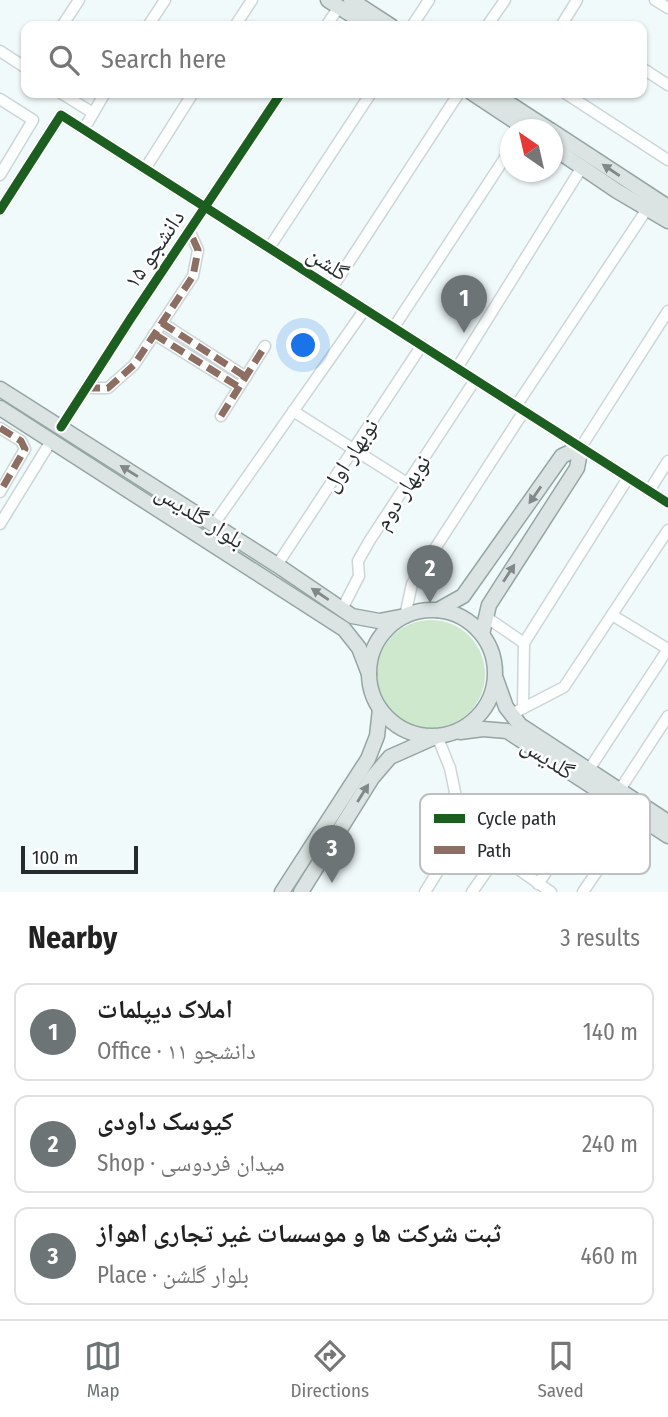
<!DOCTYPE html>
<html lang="en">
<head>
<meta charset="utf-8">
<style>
	:root { --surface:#fff; --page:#f2f2f2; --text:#222; --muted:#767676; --line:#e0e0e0; --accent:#6d7475 }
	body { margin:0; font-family:"Fira Sans Condensed","Noto Naskh Arabic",sans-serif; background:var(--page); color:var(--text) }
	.compass { position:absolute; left:500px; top:119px; width:63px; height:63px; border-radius:50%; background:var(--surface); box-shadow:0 2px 5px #0004; rotate:326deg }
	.scale { position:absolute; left:21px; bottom:18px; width:117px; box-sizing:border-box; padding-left:7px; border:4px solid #262c2d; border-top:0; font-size:19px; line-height:24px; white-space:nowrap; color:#262c2d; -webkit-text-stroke:5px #fff; paint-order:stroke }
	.you { position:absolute; left:304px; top:346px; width:24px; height:24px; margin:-18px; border:5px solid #fff; border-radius:50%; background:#1a73e8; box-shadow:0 0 0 10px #1a73e833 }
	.badge { display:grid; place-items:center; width:46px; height:46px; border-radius:50%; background:var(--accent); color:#fff; font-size:23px; font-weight:700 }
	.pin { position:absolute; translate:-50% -58px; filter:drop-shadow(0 2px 4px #0008) }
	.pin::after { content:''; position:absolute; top:37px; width:24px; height:21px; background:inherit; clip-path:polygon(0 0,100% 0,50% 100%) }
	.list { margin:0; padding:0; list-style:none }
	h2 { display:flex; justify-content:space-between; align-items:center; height:91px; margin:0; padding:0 28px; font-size:30px }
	h2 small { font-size:23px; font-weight:400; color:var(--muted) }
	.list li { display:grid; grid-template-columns:46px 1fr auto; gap:21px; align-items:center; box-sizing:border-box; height:98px; margin:0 14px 14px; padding:0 14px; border:2px solid var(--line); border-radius:14px }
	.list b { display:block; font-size:26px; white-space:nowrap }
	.list p { margin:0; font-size:23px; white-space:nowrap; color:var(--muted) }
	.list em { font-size:23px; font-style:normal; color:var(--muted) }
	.icon { flex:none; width:38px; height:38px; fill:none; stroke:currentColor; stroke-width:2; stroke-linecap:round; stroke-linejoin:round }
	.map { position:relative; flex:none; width:668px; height:892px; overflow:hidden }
	.search { position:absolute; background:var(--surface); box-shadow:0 2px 5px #0004; left:21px; right:21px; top:21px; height:77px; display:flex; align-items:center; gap:18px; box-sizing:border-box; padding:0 24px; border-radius:14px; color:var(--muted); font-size:26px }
	.sheet { height:427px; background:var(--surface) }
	nav { display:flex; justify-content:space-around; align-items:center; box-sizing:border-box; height:98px; border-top:2px solid var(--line); background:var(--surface); font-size:19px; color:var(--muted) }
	nav a { display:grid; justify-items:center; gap:4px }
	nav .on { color:var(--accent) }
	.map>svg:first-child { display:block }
</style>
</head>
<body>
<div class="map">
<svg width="668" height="892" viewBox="0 0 668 892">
	<rect width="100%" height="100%" fill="#f1fafb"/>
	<circle fill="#cee8cd" cx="431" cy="674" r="54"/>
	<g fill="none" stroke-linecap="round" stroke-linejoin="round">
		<g stroke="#ced5d6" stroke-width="13">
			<g id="minor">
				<polyline points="655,0 668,8"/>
				<polyline points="62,26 79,0"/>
				<polyline points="148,26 165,0"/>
				<polyline points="235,26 252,0"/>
				<polyline points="326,26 339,7"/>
				<polyline points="412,26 429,0"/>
				<polyline points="487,26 505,0"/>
				<polyline points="561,26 577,0"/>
				<polyline points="0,51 26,68"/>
				<polyline points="642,68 668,85"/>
				<polyline points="61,93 93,113"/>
				<polyline points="565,93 668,160"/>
				<polyline points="0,99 33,120 0,175"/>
				<polyline points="84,129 105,93"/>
				<polyline points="145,169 193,93"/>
				<polyline points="0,210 61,115 668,503"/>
				<polyline points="269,248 371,93"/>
				<polyline points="332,288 459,93"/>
				<polyline points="162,323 246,377"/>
				<polyline points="394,327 510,150"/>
				<polyline points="154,334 239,387"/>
				<polyline points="457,368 582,167"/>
				<polyline points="86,388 108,388 134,365 193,276 198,250 189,230"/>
				<polyline points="516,406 647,209"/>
				<polyline points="293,411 407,483"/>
				<polyline points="221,416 265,346"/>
				<polyline points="61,427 131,318 281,93"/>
				<polyline points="0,428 21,441 25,449 0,492"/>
				<polyline points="581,447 668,311"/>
				<polyline points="649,491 668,461"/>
				<polyline points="0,524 51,441"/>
				<polyline points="214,524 365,309"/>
				<polyline points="277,565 422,345"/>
				<polyline points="342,609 359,576 358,561 370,540 475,380"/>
				<polyline points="612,615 668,649"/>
				<polyline points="405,616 412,584 524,411"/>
				<polyline points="486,617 524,643 523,708"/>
				<polyline points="524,643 628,478"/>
				<polyline points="512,714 564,687 668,530"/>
				<polyline points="588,771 668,649"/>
				<polyline points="619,791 668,716"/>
				<polyline points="463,831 551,892"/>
				<polyline points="538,884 582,819"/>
				<polyline points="425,892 463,831 450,768 437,736"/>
				<polyline points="472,892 498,855"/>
				<polyline points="583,892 610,852"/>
			</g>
		</g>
		<g stroke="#95a5a2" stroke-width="17">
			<g id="major">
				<polyline points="328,0 369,26"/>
				<polyline points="351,0 391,26"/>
				<polyline points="472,93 528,130"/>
				<polyline points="493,93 550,130"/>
				<polyline points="552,131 668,207"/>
				<polyline points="552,147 617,191 668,221"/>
				<polyline points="0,389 277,565 352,616 379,621 405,616"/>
				<polyline points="0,408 344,629 359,648 369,674"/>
				<circle cx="432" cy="673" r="63"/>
				<polyline points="438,610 463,596 562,456 581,447 577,468 489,605 482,634"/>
				<polyline points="496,679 506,707 520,725 668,822"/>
				<polyline points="460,732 483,729 507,731 668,836"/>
				<polyline points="282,892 368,759 377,736 380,709"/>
				<polyline points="301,892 372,778 390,757 435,737"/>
			</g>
		</g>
		<use href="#minor" stroke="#fdfefe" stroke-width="10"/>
		<use href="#major" stroke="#dbe4e2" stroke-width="14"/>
		<g stroke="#8d6e63" stroke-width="7" stroke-dasharray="14 7" stroke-linecap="butt">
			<polyline points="162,323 246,377"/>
			<polyline points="154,334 239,387"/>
			<polyline points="86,388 108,388 134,365 193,276 198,250 189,230"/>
			<polyline points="221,416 265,346"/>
			<polyline points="0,428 21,441 25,449 0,492"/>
		</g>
		<g stroke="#fff" stroke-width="13">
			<g id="cycleway">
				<polyline points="0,210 61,115 668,503"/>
				<polyline points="61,427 131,318 281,93"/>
			</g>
		</g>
		<use href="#cycleway" stroke="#1b5e20" stroke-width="9"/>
	</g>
	<defs><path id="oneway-solid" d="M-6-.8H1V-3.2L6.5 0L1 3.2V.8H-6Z" transform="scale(1.75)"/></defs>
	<g fill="#808888">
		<use href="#oneway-solid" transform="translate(611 170) rotate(-146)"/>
		<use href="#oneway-solid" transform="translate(129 471) rotate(-148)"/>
		<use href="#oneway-solid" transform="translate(535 495) rotate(125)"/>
		<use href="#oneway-solid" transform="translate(509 573) rotate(-57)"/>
		<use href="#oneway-solid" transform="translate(320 594) rotate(-146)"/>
		<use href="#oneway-solid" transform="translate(363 793) rotate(-58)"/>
	</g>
	<g text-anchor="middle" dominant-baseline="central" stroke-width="5" stroke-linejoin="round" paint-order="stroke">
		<g font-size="23" fill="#262c2d" stroke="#fff">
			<text transform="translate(154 249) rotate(-56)">دانشجو ۱۵</text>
			<text transform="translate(328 263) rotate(33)">گلشن</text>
			<text transform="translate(350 455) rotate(-57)">نوبهار اول</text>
			<text transform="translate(402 492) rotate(-57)">نوبهار دوم</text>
			<text transform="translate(200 516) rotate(32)">بلوار گلدیس</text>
			<text transform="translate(548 758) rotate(33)">گلدیس</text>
		</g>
	</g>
	<rect x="420" y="794" width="230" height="80" rx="10" fill="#fff" stroke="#bec0c0" stroke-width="2"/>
	<rect x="434" y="814" width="31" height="9" fill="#1b5e20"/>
	<rect x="434" y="846" width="31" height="8" fill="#8d6e63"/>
	<g font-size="19" fill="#262c2d">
		<text x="477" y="825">Cycle path</text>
		<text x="477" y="857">Path</text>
	</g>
</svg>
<svg class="compass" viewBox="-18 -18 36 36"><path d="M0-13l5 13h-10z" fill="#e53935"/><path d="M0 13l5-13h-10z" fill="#767676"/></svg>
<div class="scale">100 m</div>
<div class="you"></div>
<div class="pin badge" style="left:464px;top:333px">1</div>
<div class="pin badge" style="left:430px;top:603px">2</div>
<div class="pin badge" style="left:332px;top:883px">3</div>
<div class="search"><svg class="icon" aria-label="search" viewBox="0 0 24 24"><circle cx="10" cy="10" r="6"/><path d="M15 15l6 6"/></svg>Search here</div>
</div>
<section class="sheet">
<h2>Nearby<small>3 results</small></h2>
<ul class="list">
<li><span class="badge">1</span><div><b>املاک دیپلمات</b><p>Office · دانشجو ۱۱</p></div><em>140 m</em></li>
<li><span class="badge">2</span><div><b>کیوسک داودی</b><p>Shop · میدان فردوسی</p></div><em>240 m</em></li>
<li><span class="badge">3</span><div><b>ثبت شرکت ها و موسسات غیر تجاری اهواز</b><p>Place · بلوار گلشن</p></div><em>460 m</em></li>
</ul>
</section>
<nav>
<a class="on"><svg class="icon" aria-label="map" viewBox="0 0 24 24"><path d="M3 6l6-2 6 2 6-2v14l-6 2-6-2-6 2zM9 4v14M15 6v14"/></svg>Map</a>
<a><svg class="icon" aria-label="directions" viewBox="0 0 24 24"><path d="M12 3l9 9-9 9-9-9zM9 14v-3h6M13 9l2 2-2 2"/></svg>Directions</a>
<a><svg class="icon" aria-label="saved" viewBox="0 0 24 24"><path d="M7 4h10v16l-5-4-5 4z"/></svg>Saved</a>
</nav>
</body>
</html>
